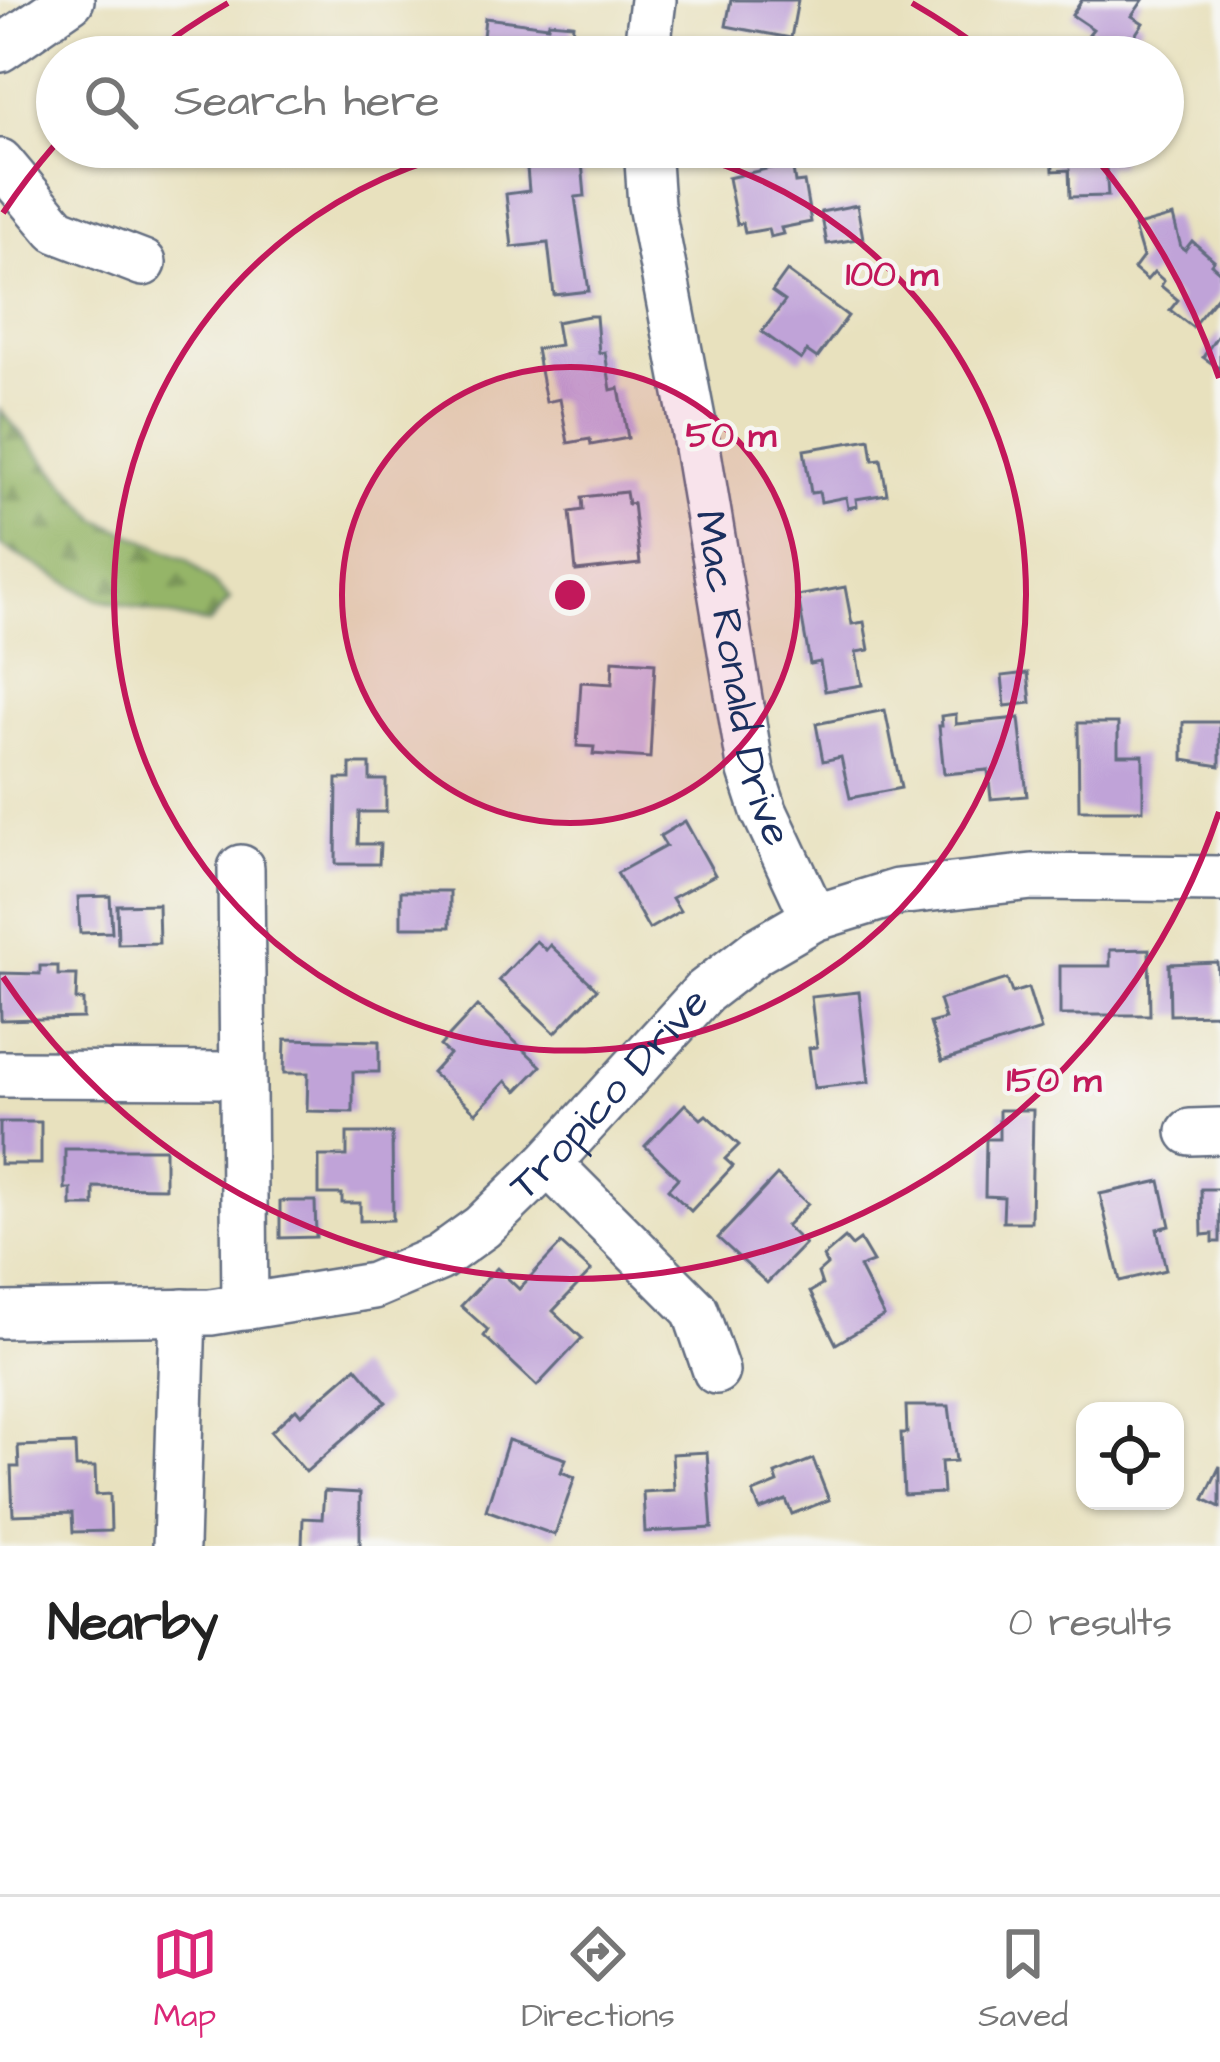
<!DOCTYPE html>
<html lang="en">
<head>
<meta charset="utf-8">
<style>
	:root { --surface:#fff; --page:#f2f2f2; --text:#222; --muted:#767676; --line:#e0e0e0; --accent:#db2777 }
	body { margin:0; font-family:"Architects Daughter",sans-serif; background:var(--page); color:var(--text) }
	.controls { position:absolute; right:36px; bottom:36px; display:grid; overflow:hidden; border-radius:24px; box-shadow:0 3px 9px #0004 }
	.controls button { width:108px; height:108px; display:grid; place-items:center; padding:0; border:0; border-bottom:3px solid var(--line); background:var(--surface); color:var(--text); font:60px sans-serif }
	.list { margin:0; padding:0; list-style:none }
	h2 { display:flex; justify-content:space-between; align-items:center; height:156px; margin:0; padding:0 48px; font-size:51px }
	h2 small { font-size:39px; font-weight:400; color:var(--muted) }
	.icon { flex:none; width:66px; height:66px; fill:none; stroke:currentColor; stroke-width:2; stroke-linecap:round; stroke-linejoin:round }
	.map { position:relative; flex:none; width:1220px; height:1546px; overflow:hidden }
	.search { position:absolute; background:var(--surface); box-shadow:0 3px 9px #0004; left:36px; right:36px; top:36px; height:132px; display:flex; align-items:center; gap:30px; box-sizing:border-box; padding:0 42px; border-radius:66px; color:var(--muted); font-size:45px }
	.sheet { height:348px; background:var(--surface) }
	nav { display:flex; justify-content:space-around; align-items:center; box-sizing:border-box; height:168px; border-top:3px solid var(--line); background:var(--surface); font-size:33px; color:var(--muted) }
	nav a { display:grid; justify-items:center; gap:6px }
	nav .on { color:var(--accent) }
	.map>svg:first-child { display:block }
</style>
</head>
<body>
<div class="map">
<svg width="1220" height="1546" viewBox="0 0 1220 1546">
	<defs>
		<pattern id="forest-firs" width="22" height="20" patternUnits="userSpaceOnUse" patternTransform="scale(3)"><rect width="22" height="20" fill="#95b568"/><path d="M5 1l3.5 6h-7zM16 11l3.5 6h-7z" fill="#799459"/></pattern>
	</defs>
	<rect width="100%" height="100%" fill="#f6f6f2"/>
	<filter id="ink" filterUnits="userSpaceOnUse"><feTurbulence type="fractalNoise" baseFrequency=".00833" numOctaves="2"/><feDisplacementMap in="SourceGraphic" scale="24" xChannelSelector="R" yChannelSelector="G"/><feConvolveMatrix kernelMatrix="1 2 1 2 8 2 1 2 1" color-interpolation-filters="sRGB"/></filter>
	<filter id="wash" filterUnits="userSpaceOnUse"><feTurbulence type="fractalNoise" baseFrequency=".004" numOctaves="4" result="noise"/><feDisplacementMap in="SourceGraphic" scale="48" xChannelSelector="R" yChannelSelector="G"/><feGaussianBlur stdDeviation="2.7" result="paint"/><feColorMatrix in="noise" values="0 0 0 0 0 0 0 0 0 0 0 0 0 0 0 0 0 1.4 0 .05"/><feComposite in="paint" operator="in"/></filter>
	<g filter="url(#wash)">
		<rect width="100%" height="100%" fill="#e8e1be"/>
		<polygon fill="url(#forest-firs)" stroke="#587263" stroke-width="3" points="0,410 97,519 188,560 230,599 209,624 97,599 0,545"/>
		<g id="blocks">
			<g fill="#c0a3d8">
				<polygon points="731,0 798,0 791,38 726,26"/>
				<polygon points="1082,0 1143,0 1132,16 1143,23 1122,55 1089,34 1093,29 1072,15"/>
				<polygon points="485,18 548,26 549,22 573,24 570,57 481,57"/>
				<polygon points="1052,147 1119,147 1120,165 1106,166 1108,196 1070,197 1069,170 1053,171"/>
				<polygon points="581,151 585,196 575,197 589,291 554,295 548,243 512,247 506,194 529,191 527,168 558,165 557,154"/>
				<polygon points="792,163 795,183 804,182 811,222 781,228 783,234 770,237 768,229 745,233 743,223 737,224 728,178"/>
				<polygon points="857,205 863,238 827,244 821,212"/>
				<polygon points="1173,216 1181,247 1185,250 1192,241 1214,260 1211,264 1220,272 1220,293 1192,327 1170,310 1178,300 1161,286 1164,281 1154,272 1147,280 1134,269 1143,257 1134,227"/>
				<polygon points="787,271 848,316 817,358 807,351 801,360 762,332 785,301 772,292"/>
				<polygon points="589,316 596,316 599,353 605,352 611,390 619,388 628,438 591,445 590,439 568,443 560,399 546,402 536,349 560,345 556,322"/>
				<polygon points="1220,332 1220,369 1203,357"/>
				<polygon points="870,439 873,460 881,459 887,494 856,499 857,506 848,508 846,497 821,502 819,492 811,493 804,450"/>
				<polygon points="626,492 628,504 633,503 640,564 576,571 570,512 583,510 582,497"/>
				<polygon points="845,587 852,624 864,622 869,650 856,652 862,685 825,691 820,662 810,664 798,596"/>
				<polygon points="613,660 655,663 650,758 593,754 594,747 577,746 581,682 612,684"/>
				<polygon points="1028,673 1031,703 1005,706 1002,676"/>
				<polygon points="885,710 901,788 850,798 841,757 823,761 816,724"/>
				<polygon points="956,714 956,724 1019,718 1027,796 991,799 988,770 944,774 939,726 942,726 941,716"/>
				<polygon points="1183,722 1220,722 1220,766 1183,760"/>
				<polygon points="1078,723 1118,723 1118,755 1143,755 1143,810 1079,810"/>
				<polygon points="350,764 370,764 370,780 386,780 386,812 359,812 358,844 380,844 379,864 336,864 337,779 350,779"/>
				<polygon points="685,821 715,875 672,898 680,911 649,929 617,873 666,846 660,836"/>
				<rect x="401" y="891" width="49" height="36"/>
				<polygon points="110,896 112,932 80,933 78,897"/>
				<polygon points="158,904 159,943 118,944 117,905"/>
				<polygon points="536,941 546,950 550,945 597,989 555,1033 499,980"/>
				<polygon points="1149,949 1150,1015 1060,1015 1060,966 1110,966 1110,950"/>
				<polygon points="1217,962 1220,1014 1170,1015 1169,964"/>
				<polygon points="40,966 58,966 58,975 77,975 76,1000 83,1000 83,1018 1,1020 0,973 40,974"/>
				<polygon points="1007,979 1012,993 1028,988 1041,1030 942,1061 930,1023 945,1019 939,1000"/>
				<polygon points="859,992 869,1082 814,1088 809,1048 817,1047 811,997"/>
				<polygon points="477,1006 541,1066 517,1091 506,1081 476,1113 432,1073 449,1054 440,1046"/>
				<polygon points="285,1039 379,1041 379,1072 353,1072 353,1112 307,1111 308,1073 284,1073"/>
				<polygon points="685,1104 701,1119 706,1115 739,1145 725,1159 733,1166 691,1211 668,1189 678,1178 645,1146"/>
				<polygon points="999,1110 1033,1110 1031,1222 1003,1222 1004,1197 985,1196 986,1139 999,1139"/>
				<rect x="0" y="1122" width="41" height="42"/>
				<polygon points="347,1133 392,1133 393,1220 360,1221 360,1203 342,1203 342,1194 319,1194 319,1156 347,1156"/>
				<polygon points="65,1149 165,1149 165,1188 94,1187 94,1206 71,1206 71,1189 65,1189"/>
				<polygon points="777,1175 808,1204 786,1226 805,1244 767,1283 718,1238"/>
				<polygon points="1160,1181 1170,1226 1157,1229 1166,1270 1120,1281 1100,1194"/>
				<polygon points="1201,1189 1220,1189 1220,1242 1213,1242 1213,1234 1202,1235"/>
				<polygon points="280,1201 315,1201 316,1237 280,1238"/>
				<polygon points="845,1238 852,1246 860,1240 873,1262 859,1267 884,1316 836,1344 810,1292 822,1285 818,1273 827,1265 823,1257"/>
				<polygon points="561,1244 591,1271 553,1311 582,1338 537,1386 484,1336 488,1330 461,1306 497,1268 519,1289"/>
				<polygon points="356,1367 386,1402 306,1472 271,1432 296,1409 301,1415"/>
				<polygon points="906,1406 949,1406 956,1461 941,1462 943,1493 904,1495 901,1433 907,1433"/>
				<polygon points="508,1440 566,1459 561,1472 575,1477 555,1535 486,1510"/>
				<polygon points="75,1444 76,1467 95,1467 96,1495 110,1494 111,1531 73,1532 72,1513 13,1515 11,1467 19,1467 18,1446"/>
				<polygon points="707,1452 712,1528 645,1532 643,1492 674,1490 672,1454"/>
				<polygon points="813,1459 829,1500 792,1514 786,1500 760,1510 753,1493 778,1483 775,1474"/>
				<polygon points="1220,1466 1220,1507 1204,1499"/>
				<polygon points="324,1491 360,1493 360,1546 302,1546 303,1518 322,1519"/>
			</g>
		</g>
	</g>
	<g filter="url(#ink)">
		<use href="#blocks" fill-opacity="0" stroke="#636d80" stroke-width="3"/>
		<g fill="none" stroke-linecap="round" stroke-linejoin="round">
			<g stroke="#636d80" stroke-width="50">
				<g id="minor">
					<polyline points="0,49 71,0"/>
					<polyline points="646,57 653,0"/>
					<path id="s1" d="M647,147L651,205L694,429L751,771L764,811L814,918"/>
					<polyline points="0,162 57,230 143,263"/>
					<polyline points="241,868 245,1307"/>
					<polyline points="0,1074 240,1075"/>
					<polyline points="1190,1132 1220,1131"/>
					<polyline points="548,1163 695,1310 716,1371"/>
					<path id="s2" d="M0,1315L211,1312L373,1286L439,1258L482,1227L548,1163L704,992L757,951L814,918L898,892L1032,877L1220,879"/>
					<polyline points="176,1546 183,1312"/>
				</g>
			</g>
			<use href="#minor" stroke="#fff" stroke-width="45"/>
		</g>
	</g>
	<circle cx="570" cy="595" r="228" fill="#c2185b" fill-opacity=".12"/>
	<g fill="none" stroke="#c2185b" stroke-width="6">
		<circle cx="570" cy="595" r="228"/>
		<path d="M657 147A456 456 0 1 1 483 147"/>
		<path d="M1219 812A684 684 0 0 1 3 977M3 213A684 684 0 0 1 54 146M149 56A684 684 0 0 1 228 3M912 3A684 684 0 0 1 991 56M1090 151A684 684 0 0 1 1219 378"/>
	</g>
	<g text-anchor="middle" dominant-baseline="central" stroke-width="9" stroke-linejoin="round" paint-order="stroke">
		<g font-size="42" fill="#1b2f5e" stroke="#f6f6f2">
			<text stroke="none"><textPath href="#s1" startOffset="540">Mac Ronald Drive</textPath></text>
			<text stroke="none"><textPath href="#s2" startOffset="684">Tropico Drive</textPath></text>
		</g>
	</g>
	<circle cx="570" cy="595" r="18" fill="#c2185b" stroke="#f6f6f2" stroke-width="6"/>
	<g font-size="36" text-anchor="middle" font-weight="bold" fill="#c2185b" stroke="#f6f6f2" stroke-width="9" stroke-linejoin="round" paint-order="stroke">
		<text x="892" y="285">100 m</text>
		<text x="731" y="446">50 m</text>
		<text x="1054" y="1091">150 m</text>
	</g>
</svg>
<div class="controls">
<button><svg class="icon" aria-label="locate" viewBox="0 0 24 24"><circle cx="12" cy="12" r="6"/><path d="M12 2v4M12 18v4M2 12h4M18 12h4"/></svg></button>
</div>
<div class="search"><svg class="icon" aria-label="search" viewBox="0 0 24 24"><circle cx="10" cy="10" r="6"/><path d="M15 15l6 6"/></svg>Search here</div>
</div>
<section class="sheet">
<h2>Nearby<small>0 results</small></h2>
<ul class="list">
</ul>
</section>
<nav>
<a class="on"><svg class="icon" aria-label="map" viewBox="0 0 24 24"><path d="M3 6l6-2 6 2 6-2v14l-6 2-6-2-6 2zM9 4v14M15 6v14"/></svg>Map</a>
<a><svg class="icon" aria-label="directions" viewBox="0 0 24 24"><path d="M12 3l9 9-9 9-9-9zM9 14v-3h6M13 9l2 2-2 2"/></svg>Directions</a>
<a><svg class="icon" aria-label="saved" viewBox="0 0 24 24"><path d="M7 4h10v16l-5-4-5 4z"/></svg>Saved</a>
</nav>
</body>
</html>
